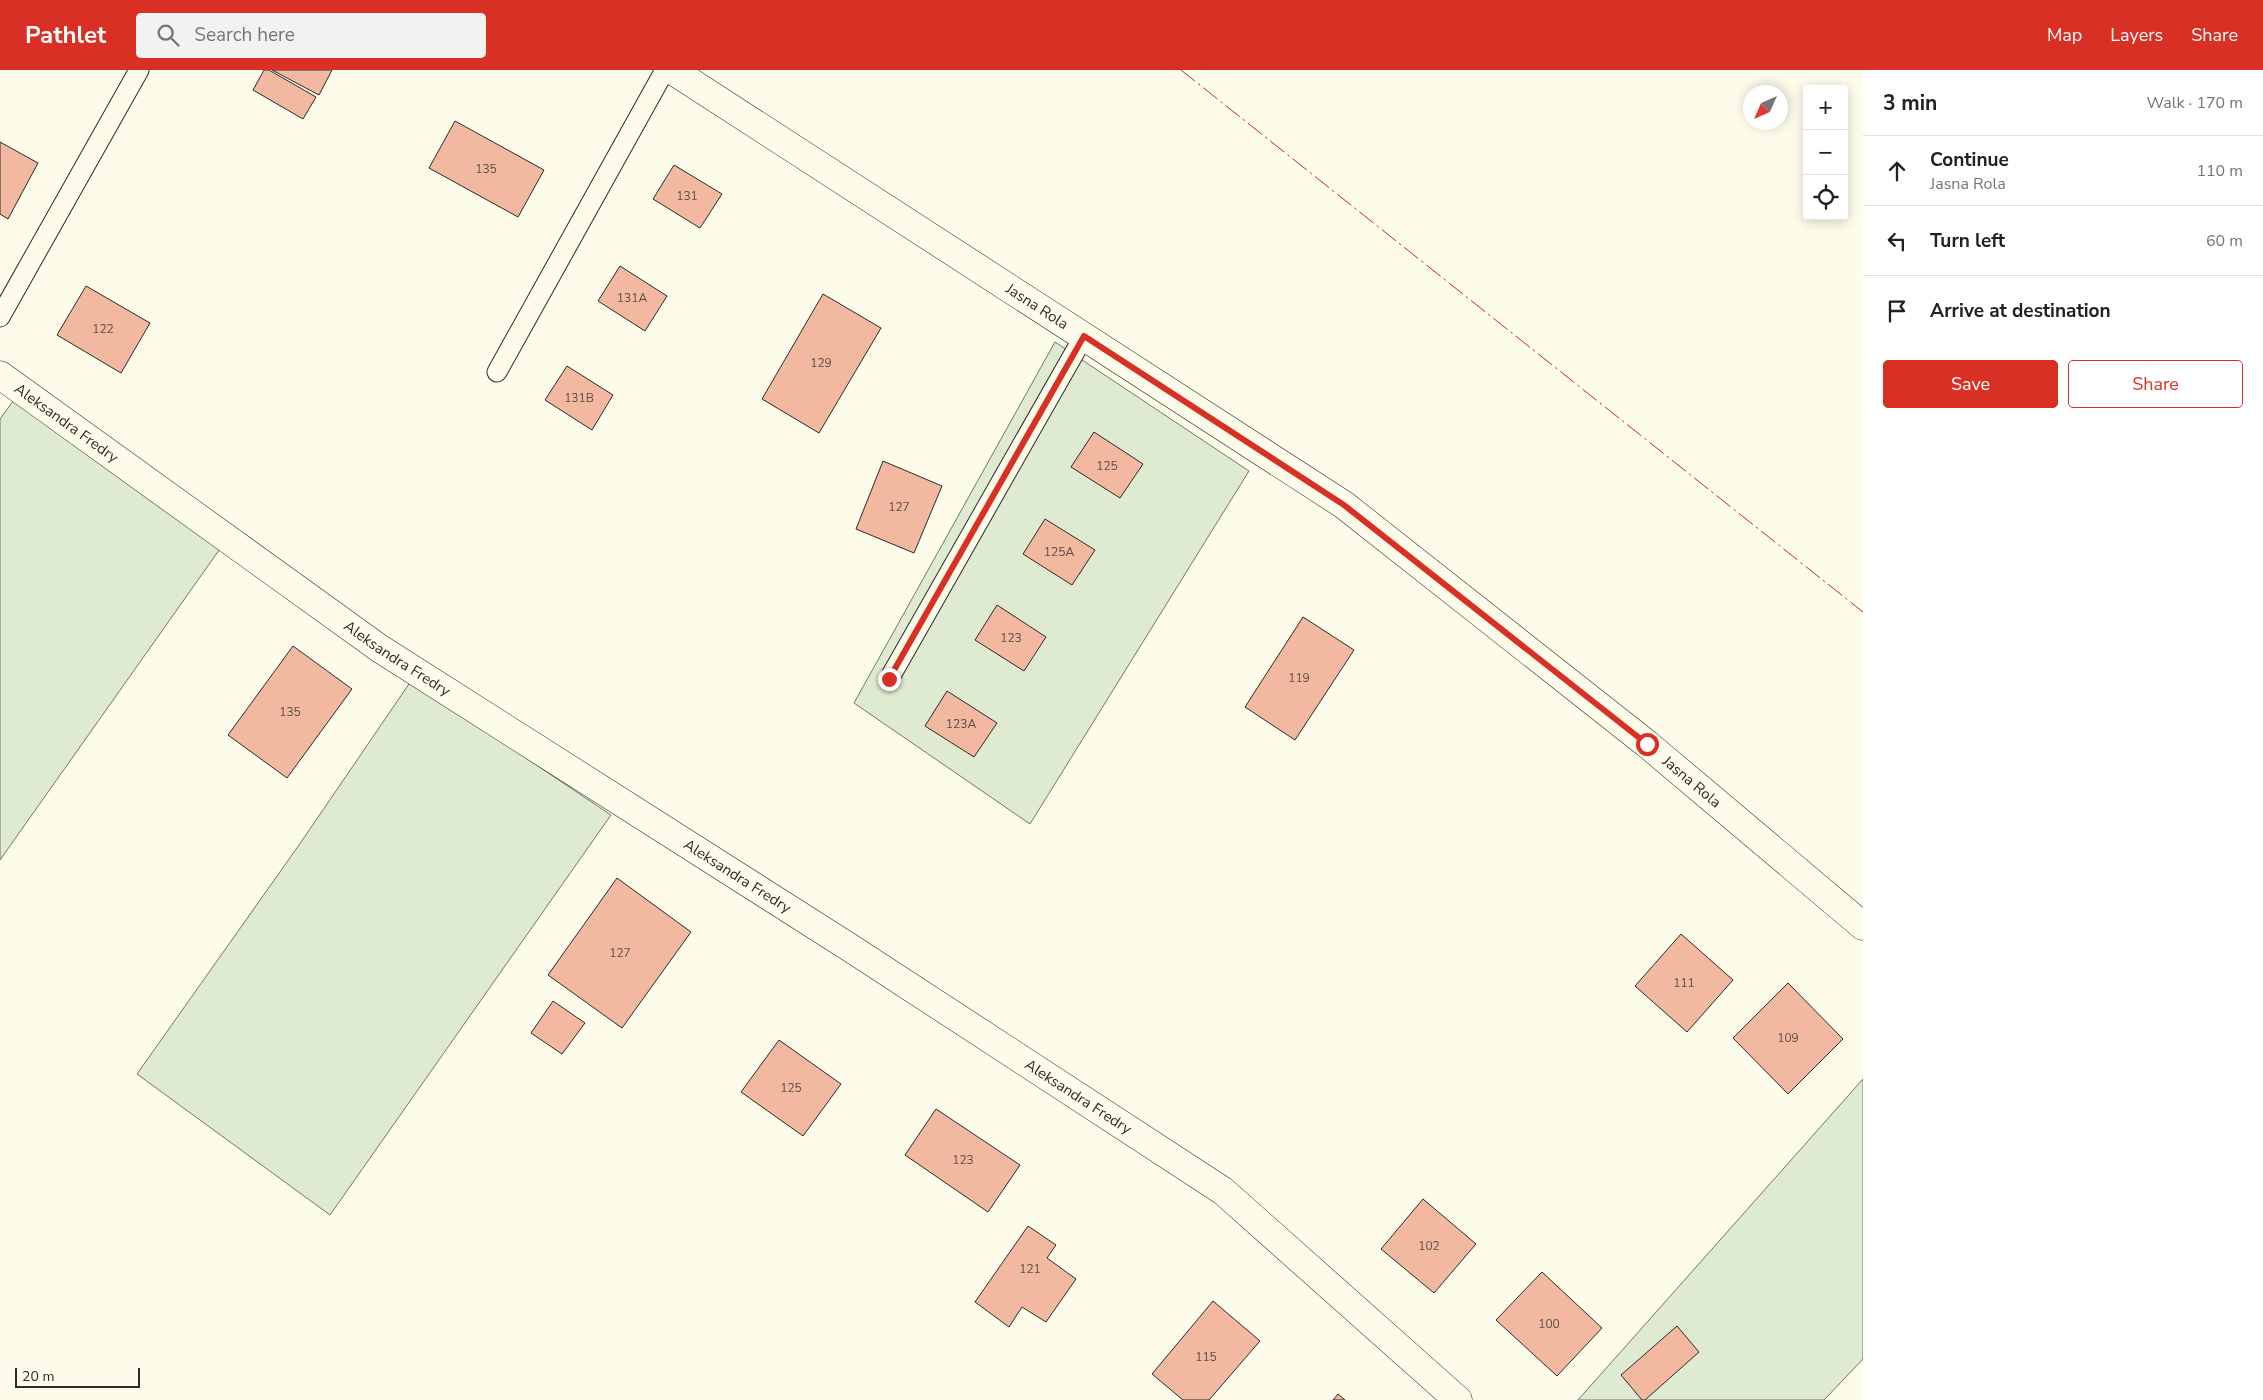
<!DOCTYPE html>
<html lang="en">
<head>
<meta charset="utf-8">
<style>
	:root { --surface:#fff; --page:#f2f2f2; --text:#202124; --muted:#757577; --line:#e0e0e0; --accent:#d93025 }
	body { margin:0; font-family:"Nunito Sans",sans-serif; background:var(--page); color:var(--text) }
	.controls { position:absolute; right:15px; top:15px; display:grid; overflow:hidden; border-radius:5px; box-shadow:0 2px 12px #0003 }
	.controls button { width:45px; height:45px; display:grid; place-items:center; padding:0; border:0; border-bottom:1px solid var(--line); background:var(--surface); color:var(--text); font:25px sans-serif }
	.compass { position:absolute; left:1743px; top:15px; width:45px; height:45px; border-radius:50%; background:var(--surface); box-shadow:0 2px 12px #0003; rotate:225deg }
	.scale { position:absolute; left:15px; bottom:12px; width:125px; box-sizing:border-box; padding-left:5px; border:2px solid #2b2b2b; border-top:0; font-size:14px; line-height:18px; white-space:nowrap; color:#2b2b2b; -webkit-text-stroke:4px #fdfbea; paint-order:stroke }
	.stop { position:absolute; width:15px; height:15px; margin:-11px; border:4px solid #d93025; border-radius:50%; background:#fff }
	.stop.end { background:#d93025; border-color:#fff; box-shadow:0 1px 5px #0008 }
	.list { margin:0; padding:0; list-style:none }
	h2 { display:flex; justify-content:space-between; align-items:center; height:65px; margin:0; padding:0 20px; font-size:21px }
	h2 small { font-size:16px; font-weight:400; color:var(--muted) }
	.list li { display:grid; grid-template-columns:32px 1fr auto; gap:15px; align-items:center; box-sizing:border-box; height:70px; padding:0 20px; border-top:1px solid var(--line) }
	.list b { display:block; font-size:19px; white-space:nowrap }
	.list p { margin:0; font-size:16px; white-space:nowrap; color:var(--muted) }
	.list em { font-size:16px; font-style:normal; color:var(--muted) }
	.actions { display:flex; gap:10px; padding:15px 20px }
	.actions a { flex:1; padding:11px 0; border:1px solid var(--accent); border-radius:5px; text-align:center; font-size:18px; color:var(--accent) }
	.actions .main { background:var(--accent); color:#fff }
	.icon { flex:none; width:28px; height:28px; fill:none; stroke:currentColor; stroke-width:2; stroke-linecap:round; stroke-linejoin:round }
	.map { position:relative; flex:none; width:1863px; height:1330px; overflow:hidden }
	header { display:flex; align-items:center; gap:30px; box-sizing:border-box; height:70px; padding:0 25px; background:var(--accent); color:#fff }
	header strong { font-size:24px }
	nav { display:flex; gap:28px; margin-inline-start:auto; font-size:18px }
	.search { width:350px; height:45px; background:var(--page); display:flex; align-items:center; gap:12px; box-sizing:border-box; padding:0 18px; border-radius:5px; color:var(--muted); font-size:19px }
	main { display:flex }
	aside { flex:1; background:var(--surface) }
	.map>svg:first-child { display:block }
</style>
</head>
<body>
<header>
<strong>Pathlet</strong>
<div class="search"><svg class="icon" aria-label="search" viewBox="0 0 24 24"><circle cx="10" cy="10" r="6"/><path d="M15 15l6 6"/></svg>Search here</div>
<nav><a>Map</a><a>Layers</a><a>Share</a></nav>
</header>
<main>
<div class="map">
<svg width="1863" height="1330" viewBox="0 0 1863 1330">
	<rect width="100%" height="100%" fill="#fdfbea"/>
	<g fill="#deebd1" stroke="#74746e">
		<polygon points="1055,272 1249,401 1030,754 854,633"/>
		<polygon points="16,327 222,476 0,790 0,349"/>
		<polygon points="411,611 611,745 330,1145 137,1004 299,775"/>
		<polygon points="1863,1009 1863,1289 1824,1330 1578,1330"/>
	</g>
	<g fill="#f2b8a0" stroke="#2b2b2b">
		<polygon points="264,0 269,0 316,27 303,49 253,20"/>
		<polygon points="272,0 332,0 319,25"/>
		<polygon points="455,51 544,100 518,147 429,98"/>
		<polygon points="0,72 38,93 8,149 0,144"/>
		<polygon points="674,95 722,124 700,158 653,129"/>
		<polygon points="620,196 667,226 645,261 598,231"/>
		<polygon points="86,216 150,253 121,303 57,265"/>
		<polygon points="823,224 881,258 819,363 762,329"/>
		<polygon points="567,296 613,325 592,360 545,330"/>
		<polygon points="1094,362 1143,394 1120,428 1071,397"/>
		<polygon points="883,391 942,416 914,483 856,459"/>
		<polygon points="1045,449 1095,480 1072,515 1023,484"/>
		<polygon points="997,535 1046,567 1024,601 975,570"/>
		<polygon points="1303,547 1354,580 1295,670 1245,637"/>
		<polygon points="293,576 352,619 287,708 228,665"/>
		<polygon points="947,621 997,653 974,687 925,656"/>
		<polygon points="617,808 691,862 622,958 548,905"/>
		<polygon points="1681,864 1733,910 1687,962 1635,916"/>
		<polygon points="1788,913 1843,969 1788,1024 1733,968"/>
		<polygon points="553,931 585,953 562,984 531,963"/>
		<polygon points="779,970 841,1014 803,1066 741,1022"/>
		<polygon points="936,1039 1020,1095 988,1142 905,1085"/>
		<polygon points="1423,1129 1476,1174 1434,1223 1381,1179"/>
		<polygon points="1028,1156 1056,1175 1047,1188 1076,1209 1046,1252 1022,1237 1009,1257 975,1232"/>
		<polygon points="1542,1202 1602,1258 1557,1306 1496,1250"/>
		<polygon points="1213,1231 1260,1271 1209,1330 1183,1330 1152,1304"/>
		<polygon points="1677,1256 1699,1282 1645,1330 1642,1330 1621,1305"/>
		<polygon points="1338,1324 1345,1330 1333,1330"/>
	</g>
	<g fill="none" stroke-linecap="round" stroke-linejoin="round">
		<g stroke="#2b2b2b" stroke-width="21">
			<g id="service">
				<polyline points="0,247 139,0"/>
				<polyline points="497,302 665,0"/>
				<polyline points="889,609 1084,266"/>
			</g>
		</g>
		<g stroke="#2b2b2b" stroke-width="29">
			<g id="minor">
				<path id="s1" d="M672,0L1344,435L1647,674L1863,856"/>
				<path id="s2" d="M0,305L379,578L852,879L1223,1121L1458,1330"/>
			</g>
		</g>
		<use href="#service" stroke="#fdfbea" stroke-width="19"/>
		<use href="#minor" stroke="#fdfbea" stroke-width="28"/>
		<polyline stroke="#c62828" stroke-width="1" stroke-dasharray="18 4 2.5 4" stroke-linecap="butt" points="1181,0 1863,542"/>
	</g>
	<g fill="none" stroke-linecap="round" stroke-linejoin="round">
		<polyline stroke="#d93025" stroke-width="6" points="889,609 1084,266 1344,435 1647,674"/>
	</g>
	<g text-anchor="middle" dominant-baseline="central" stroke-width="4" stroke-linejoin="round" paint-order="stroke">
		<g font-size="12" fill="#5d4e48">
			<text x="486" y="99">135</text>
			<text x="687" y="126">131</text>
			<text x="632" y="228">131A</text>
			<text x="103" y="259">122</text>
			<text x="821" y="293">129</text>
			<text x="579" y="328">131B</text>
			<text x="1107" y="396">125</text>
			<text x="899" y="437">127</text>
			<text x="1059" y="482">125A</text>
			<text x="1011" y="568">123</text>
			<text x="1299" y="608">119</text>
			<text x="290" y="642">135</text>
			<text x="961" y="654">123A</text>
			<text x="620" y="883">127</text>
			<text x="1684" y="913">111</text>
			<text x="1788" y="968">109</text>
			<text x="791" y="1018">125</text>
			<text x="963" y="1090">123</text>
			<text x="1429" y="1176">102</text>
			<text x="1030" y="1199">121</text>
			<text x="1549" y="1254">100</text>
			<text x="1206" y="1287">115</text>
		</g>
		<g font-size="15" fill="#2b2b2b" stroke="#fdfbea">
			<text stroke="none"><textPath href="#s1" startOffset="435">Jasna Rola</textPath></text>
			<text stroke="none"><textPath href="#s2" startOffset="82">Aleksandra Fredry</textPath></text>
			<text stroke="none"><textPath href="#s2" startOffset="488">Aleksandra Fredry</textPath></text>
			<text stroke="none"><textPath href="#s1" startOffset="1245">Jasna Rola</textPath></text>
			<text stroke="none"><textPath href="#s2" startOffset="892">Aleksandra Fredry</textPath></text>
			<text stroke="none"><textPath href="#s2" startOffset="1298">Aleksandra Fredry</textPath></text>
		</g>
	</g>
</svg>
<div class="controls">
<button>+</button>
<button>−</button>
<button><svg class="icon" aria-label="locate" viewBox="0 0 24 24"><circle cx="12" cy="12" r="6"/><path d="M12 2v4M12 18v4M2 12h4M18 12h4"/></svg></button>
</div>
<svg class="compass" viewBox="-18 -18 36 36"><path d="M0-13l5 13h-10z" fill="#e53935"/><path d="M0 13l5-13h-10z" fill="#757577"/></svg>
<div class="scale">20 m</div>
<div class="stop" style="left:1647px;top:674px"></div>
<div class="stop end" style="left:889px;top:609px"></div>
</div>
<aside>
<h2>3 min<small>Walk · 170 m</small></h2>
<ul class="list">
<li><svg class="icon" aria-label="ahead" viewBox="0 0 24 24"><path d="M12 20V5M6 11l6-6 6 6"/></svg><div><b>Continue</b><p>Jasna Rola</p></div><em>110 m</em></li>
<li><svg class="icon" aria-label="left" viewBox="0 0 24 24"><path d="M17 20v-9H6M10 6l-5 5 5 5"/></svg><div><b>Turn left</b></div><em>60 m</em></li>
<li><svg class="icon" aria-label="arrive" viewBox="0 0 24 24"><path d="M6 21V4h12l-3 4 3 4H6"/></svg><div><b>Arrive at destination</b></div></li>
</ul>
<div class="actions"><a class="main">Save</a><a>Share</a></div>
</aside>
</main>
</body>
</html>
